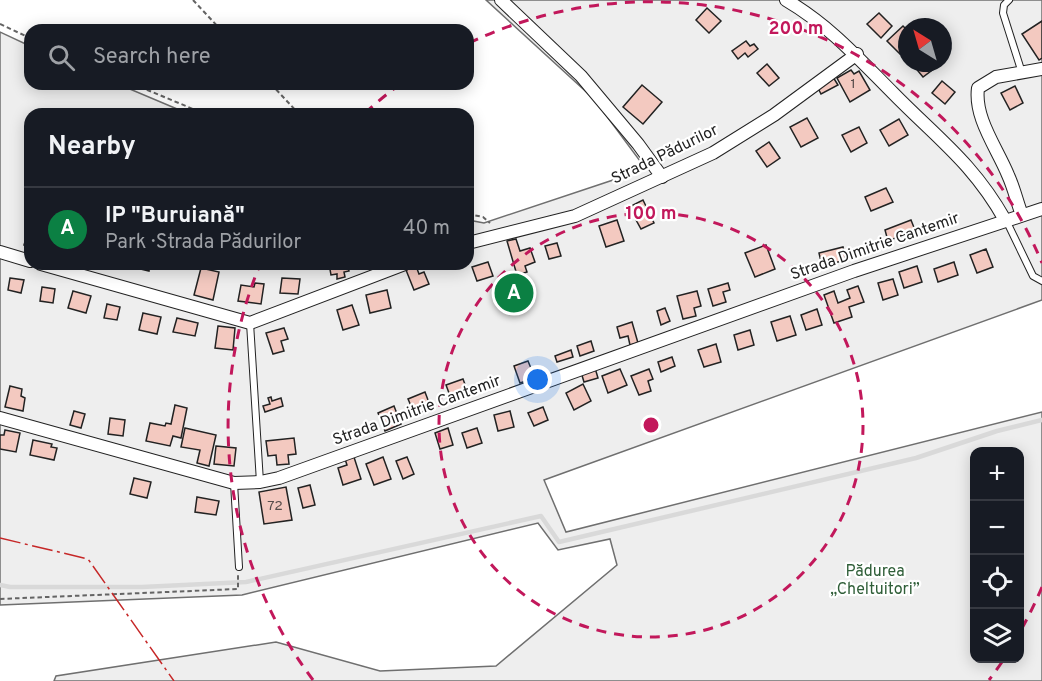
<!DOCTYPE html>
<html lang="en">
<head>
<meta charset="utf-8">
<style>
	:root { --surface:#171b24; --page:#20242c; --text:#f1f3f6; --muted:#9ea1a6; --line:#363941; --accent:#0b8043 }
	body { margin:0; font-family:Overpass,sans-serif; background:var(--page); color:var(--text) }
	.controls { position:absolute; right:18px; bottom:18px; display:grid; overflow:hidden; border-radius:12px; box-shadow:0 3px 15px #0003 }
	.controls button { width:54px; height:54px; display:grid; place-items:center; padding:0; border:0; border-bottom:2px solid var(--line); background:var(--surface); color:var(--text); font:30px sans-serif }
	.compass { position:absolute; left:898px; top:18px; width:54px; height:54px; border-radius:50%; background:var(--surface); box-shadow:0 3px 15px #0003; rotate:323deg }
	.you { position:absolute; left:538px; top:380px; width:21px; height:21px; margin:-15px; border:4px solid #fff; border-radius:50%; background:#1a73e8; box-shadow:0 0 0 9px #1a73e833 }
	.badge { display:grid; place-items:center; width:39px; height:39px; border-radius:50%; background:var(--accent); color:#fff; font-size:20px; font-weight:700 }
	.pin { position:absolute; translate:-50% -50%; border:3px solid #fff; box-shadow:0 2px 6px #0006 }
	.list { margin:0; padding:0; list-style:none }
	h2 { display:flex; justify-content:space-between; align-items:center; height:78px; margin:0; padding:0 24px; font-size:26px }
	h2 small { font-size:20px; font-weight:400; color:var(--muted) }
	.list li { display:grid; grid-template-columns:39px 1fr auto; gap:18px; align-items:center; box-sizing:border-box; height:84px; padding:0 24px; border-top:2px solid var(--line) }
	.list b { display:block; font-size:22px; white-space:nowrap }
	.list p { margin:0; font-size:20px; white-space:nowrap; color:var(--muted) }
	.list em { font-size:20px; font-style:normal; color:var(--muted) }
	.icon { flex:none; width:33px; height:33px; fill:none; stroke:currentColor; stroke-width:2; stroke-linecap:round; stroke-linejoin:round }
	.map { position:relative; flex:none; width:1042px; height:681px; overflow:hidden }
	.search { position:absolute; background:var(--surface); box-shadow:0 3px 15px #0003; left:24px; top:24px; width:450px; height:66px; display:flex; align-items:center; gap:15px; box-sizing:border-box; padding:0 21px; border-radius:18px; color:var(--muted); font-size:22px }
	.panel { position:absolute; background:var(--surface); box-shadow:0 3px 15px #0003; left:24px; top:108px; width:450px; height:162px; border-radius:18px }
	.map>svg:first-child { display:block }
</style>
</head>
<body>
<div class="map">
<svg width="1042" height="681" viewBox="0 0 1042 681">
	<rect width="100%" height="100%" fill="#fff"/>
	<path fill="#eee" stroke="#6f6f6f" stroke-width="1.5" fill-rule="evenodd" d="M486,0H1042V300L544,480L566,532L1042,412V681H54L56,676L276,642L380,671L496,666L617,565L610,539L558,550L538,523L242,595L0,605V32L30,46V84H118L189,114H30V264H468V220L484,223L646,169L594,99ZM907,27H943V63H907ZM974,452H1020V658H974Z"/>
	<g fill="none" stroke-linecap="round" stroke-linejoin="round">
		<polyline stroke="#d9d9d9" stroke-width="4.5" points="0,585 10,587 142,587 246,582 541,516 559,542 916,458 997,431 1042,420"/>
	</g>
	<g fill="#f3c9c0" stroke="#222" stroke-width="1.5">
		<polygon points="707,8 721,21 709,33 696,20"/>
		<polygon points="879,13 892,26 881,38 867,24"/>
		<polygon points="1042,21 1042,58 1039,60 1022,34"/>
		<polygon points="903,26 907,30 907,48 900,54 887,41"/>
		<polygon points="746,41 750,46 754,44 758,49 748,57 745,53 738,59 732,51"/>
		<polygon points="916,63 931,63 935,68 923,77 913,65"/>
		<polygon points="767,64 779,78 769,86 757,73"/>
		<polygon points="851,70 854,74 859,71 870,90 850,102 837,78"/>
		<polygon points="833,77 838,85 821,94 817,86"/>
		<polygon points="942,81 955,92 945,104 932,93"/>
		<polygon points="642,85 662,102 643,124 623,107"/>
		<polygon points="1015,86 1023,103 1010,110 1001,93"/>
		<polygon points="807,118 818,138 801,147 790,127"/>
		<polygon points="899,119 908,135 889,146 880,130"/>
		<polygon points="859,127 867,143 851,152 842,135"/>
		<polygon points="769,142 780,158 767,167 756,151"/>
		<polygon points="886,188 893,202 871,211 865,197"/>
		<polygon points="643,200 654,223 641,229 629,207"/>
		<polygon points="617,220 624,241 606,247 599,226"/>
		<polygon points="911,220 915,230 888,241 885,230"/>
		<polygon points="28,232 30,232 30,247 24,245"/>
		<polygon points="516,239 520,251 530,248 535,262 525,266 527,272 517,275 507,241"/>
		<polygon points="557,243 561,256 549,259 545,246"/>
		<polygon points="766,245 775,269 755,277 745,253"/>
		<polygon points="843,247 846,260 822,266 819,253"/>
		<polygon points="986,249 993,267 977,273 970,255"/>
		<polygon points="488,262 493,276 477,281 472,267"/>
		<polygon points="954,262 958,275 938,282 934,269"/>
		<polygon points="129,264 150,264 149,271 128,266"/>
		<polygon points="329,264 347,264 349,271 344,272 345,277 337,279 337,274 331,275"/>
		<polygon points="416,266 419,274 424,272 429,284 414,290 406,270"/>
		<polygon points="917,266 922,282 904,288 899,272"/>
		<polygon points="201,268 219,272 213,300 194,295"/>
		<polygon points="10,278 24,280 21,293 8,290"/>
		<polygon points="282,278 300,279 298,294 280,293"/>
		<polygon points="893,279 898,295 883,300 878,283"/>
		<polygon points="255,283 264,284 261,304 238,301 241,285 254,287"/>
		<polygon points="728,283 730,290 723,292 726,302 713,306 708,289"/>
		<polygon points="858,286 864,302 849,307 852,317 834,323 824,295 834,291 838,303 850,298 847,290"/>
		<polygon points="42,287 55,289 53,303 40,301"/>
		<polygon points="387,290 391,308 370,313 366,295"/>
		<polygon points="73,291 91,296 86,313 68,308"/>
		<polygon points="697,291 701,306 694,308 696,316 683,319 677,296"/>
		<polygon points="107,304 120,307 117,320 104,318"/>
		<polygon points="352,305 359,325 343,330 337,310"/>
		<polygon points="665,308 670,321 661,325 657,311"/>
		<polygon points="817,309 822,325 806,330 801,315"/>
		<polygon points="143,313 161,317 157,334 139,330"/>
		<polygon points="790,316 796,335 777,341 771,322"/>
		<polygon points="177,318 198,323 195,336 173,332"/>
		<polygon points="632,322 638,343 630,345 628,336 620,338 617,327"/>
		<polygon points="218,326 235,328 233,350 215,348"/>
		<polygon points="284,328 288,339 281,341 284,351 273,354 266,333"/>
		<polygon points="750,330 754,345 738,350 734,335"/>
		<polygon points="591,341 594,351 580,356 577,346"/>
		<polygon points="716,344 721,362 704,367 698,350"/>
		<polygon points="571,350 573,357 557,362 555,356"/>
		<polygon points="672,357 675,366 661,372 658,362"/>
		<polygon points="528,361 535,378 520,383 514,366"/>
		<polygon points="595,368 598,378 584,382 581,372"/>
		<polygon points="620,369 627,385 608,393 602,376"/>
		<polygon points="649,369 653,379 648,381 651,391 639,395 631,376"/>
		<polygon points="463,379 469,395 452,401 446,385"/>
		<polygon points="583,384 591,401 574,410 566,393"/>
		<polygon points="10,386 22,389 21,396 25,398 23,411 5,407"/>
		<polygon points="425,392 431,408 415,415 408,399"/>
		<polygon points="271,397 272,401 281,398 283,406 265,412 263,406 270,404 268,398"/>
		<polygon points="175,405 187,408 181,438 173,436 170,446 146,441 150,423 165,426 166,423 171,424"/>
		<polygon points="394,406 401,424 385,431 378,413"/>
		<polygon points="543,407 548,420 534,426 528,413"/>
		<polygon points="74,411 85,414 81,428 70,425"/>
		<polygon points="510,411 514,427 498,431 494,415"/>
		<polygon points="110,418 125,420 123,436 108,434"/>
		<polygon points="185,428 216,435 209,466 197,463 200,450 181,447"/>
		<polygon points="448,428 453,445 440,449 435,433"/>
		<polygon points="477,428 482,443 467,448 462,433"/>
		<polygon points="5,430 20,433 16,452 0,449 0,435 4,435"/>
		<polygon points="294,438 296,454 288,455 289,464 277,465 276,455 268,456 266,441"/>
		<polygon points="33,440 52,444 51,447 57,448 54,460 30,455"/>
		<polygon points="216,446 236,448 234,466 214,464"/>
		<polygon points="353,454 361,479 343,485 338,468 347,465 344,456"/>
		<polygon points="383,457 391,479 374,485 366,464"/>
		<polygon points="407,457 414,474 403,479 396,461"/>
		<polygon points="134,478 151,482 147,498 130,494"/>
		<polygon points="310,485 315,505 303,508 298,488"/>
		<polygon points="286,487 292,520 264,524 259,492"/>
		<polygon points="197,497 219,501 216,515 195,512"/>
	</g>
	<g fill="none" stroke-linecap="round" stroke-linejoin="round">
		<g stroke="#222" stroke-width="8">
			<g id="lane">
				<polyline points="1009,0 1004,5 1003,13 1022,73"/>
				<polyline points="1006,220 1033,276 1042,281"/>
				<polyline points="250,323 260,482"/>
				<polyline points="234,483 239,567"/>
			</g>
		</g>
		<g stroke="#222" stroke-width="14">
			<g id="street">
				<polyline points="501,0 581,76 638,144 662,177"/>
				<path d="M786,0C830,26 858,58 893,93C937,138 973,163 1005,220"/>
				<path d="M1022,215C1017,202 1014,188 1008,175C997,148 974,118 978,88L996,77L1042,69"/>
				<polyline points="468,243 575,216 713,153 774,115 857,54"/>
				<polyline points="0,252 30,261"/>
				<polyline points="41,264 250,323 405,264"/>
				<polyline points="0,418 234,483 260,482 279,478 854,271 1042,209"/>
			</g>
		</g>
		<g stroke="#646464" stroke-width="2" stroke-dasharray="4.5 3" stroke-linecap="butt">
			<polyline points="193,0 221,30"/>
			<polyline points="0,24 30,38"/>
			<polyline points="133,84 205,114"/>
			<polyline points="271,84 299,114"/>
			<polyline points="468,214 483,217 490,223"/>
			<polyline points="0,599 238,589 238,575"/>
		</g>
		<use href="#lane" stroke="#fff" stroke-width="6"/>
		<use href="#street" stroke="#fff" stroke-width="12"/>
		<polyline stroke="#c62828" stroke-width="1.5" stroke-dasharray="21 4.5 3 4.5" stroke-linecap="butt" points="0,538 88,559 174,681"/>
	</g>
	<g fill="none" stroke="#c2185b" stroke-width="3" stroke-dasharray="10 8">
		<circle cx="651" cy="425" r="212"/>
		<path d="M1042 587A423 423 0 0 1 1021 630M1002 662A423 423 0 0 1 989 680M313 680A423 423 0 0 1 259 267M365 113A423 423 0 0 1 399 85M469 43A423 423 0 0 1 1042 263"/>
	</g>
	<g text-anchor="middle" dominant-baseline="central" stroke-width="4.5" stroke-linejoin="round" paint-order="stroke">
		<g font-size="14" fill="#564c4a">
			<text x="853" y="84">1</text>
			<text x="275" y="506">72</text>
		</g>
		<g font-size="16" fill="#222" stroke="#fff">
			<text transform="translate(665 155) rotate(-26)">Strada Pădurilor</text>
			<text transform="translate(875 247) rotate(-19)">Strada Dimitrie Cantemir</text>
			<text transform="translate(417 411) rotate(-20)">Strada Dimitrie Cantemir</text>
		</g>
		<g font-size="16" fill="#2f5e38" stroke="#fff">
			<text x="875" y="572">Pădurea<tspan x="875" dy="18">„Cheltuitori”</tspan></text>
		</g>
	</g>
	<circle cx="651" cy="425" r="9" fill="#c2185b" stroke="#fff" stroke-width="3"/>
	<g font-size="18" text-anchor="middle" font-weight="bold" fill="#c2185b" stroke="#fff" stroke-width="4.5" stroke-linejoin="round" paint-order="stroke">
		<text x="796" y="34">200 m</text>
		<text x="651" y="219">100 m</text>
	</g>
</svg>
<div class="controls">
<button>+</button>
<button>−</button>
<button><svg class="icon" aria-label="locate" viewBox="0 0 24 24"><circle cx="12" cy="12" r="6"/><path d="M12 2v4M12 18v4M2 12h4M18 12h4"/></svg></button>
<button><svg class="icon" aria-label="layers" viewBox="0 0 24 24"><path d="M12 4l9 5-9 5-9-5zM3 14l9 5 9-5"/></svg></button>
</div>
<svg class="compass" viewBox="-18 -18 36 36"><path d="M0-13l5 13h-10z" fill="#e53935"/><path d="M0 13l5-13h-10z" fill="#9ea1a6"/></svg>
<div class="you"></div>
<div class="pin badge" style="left:514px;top:293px">A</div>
<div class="search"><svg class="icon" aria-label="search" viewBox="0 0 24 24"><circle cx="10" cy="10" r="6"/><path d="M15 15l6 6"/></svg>Search here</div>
<section class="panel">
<h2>Nearby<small></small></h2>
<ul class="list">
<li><span class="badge">A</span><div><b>IP &quot;Buruiană&quot;</b><p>Park · Strada Pădurilor</p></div><em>40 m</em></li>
</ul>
</section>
</div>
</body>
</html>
